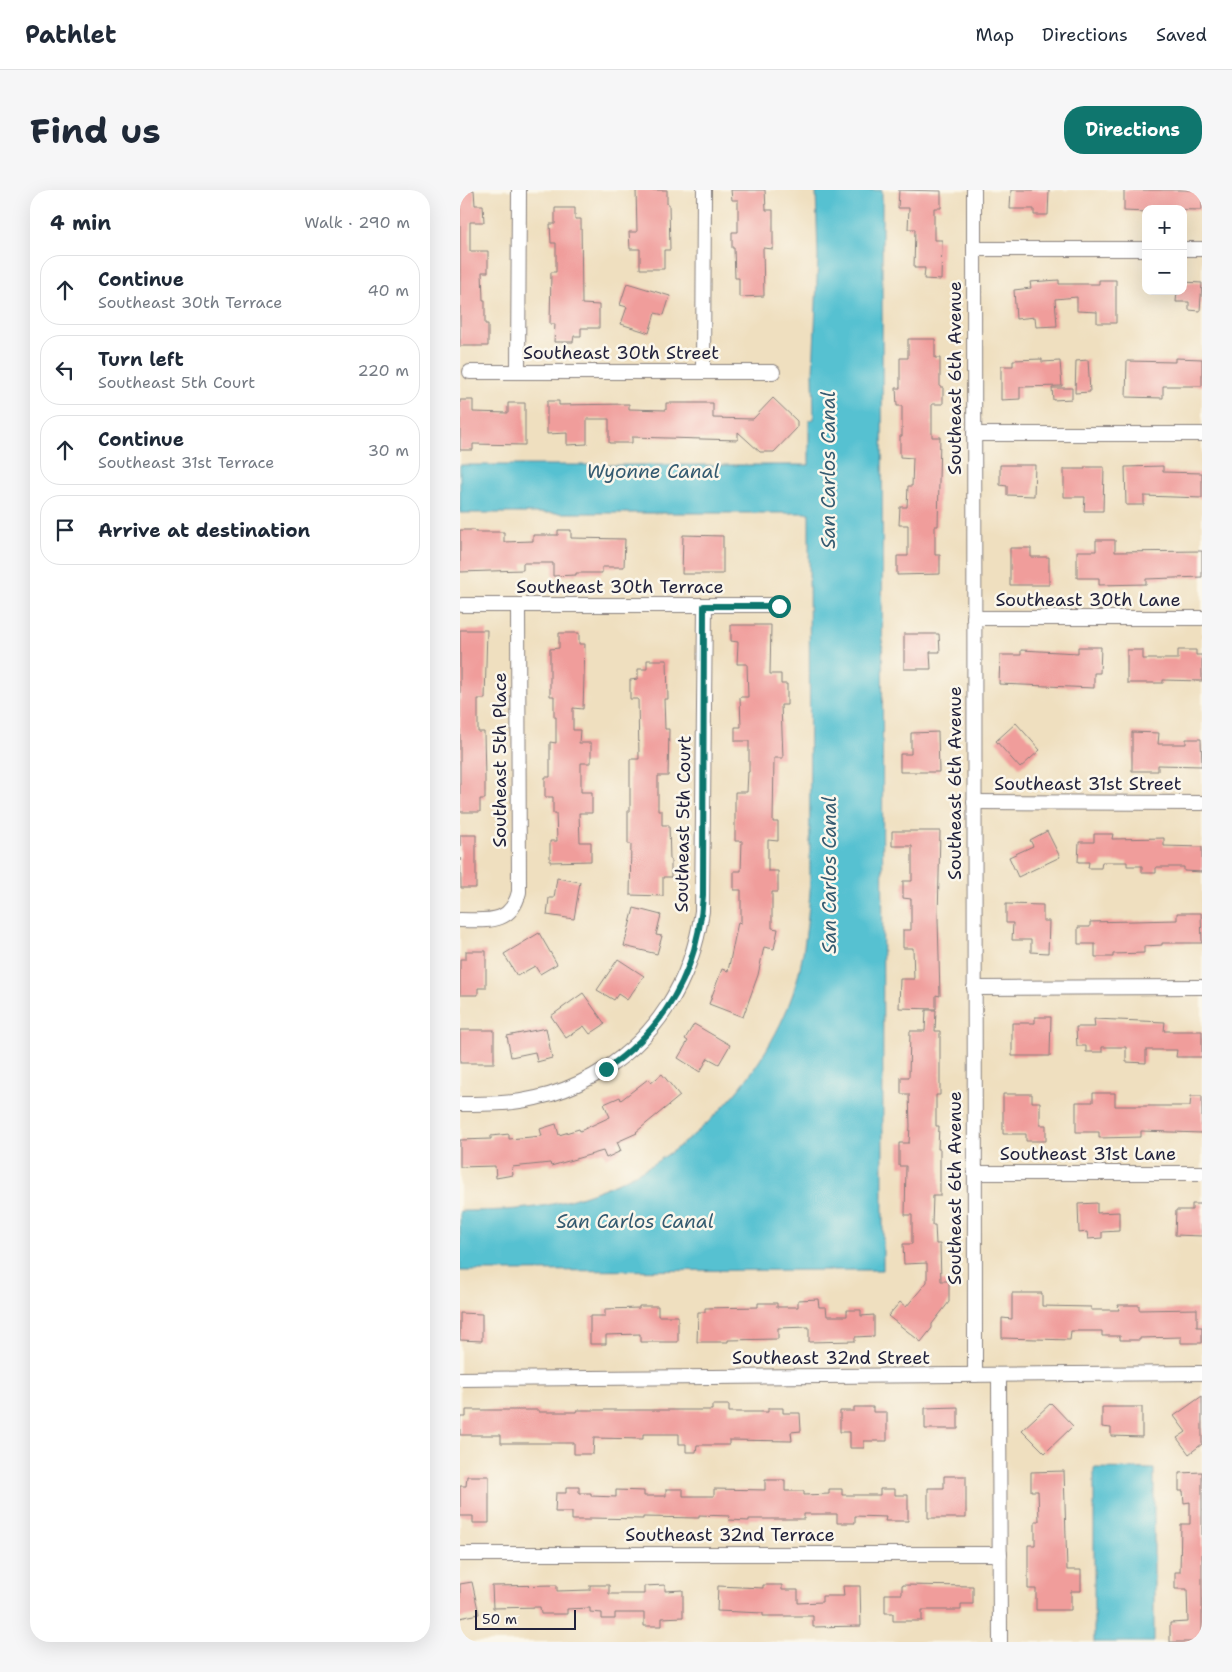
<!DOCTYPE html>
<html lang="en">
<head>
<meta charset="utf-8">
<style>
	:root { --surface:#fff; --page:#f6f6f7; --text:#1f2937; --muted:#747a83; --line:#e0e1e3; --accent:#0f766e }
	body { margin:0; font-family:"Shantell Sans",sans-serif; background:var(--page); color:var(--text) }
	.controls { position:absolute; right:15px; top:15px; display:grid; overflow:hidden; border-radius:10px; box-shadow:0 5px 20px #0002 }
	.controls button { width:45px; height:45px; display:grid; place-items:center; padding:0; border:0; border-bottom:1px solid var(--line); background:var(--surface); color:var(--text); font:25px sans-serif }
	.scale { position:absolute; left:15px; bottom:12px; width:101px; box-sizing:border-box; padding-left:5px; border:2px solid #22223b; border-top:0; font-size:14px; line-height:18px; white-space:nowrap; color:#22223b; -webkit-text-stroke:4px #fbf7ec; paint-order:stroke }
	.stop { position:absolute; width:15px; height:15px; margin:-11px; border:4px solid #0f766e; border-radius:50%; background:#fff }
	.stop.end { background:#0f766e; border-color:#fff; box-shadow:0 1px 5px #0008 }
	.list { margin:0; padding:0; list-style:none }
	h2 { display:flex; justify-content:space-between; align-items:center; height:65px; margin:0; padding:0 20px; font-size:21px }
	h2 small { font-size:16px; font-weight:400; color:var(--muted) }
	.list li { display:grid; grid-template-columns:32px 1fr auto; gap:15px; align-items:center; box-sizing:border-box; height:70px; margin:0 10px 10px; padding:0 10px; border:1px solid var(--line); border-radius:20px }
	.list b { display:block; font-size:19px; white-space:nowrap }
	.list p { margin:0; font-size:16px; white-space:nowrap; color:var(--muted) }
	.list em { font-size:16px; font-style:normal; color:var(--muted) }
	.icon { flex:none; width:28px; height:28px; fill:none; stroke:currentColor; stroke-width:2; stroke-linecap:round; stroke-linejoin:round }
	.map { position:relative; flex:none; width:742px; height:1452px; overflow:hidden; border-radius:20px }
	header { display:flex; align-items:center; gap:30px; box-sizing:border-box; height:70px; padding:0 25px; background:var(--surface); border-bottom:1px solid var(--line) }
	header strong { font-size:24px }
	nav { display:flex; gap:28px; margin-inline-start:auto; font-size:18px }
	.intro { display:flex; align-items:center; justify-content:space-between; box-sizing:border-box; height:120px; padding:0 30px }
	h1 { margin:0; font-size:35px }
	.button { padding:12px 22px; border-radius:20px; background:var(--accent); color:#fff; font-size:18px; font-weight:700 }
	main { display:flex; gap:30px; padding:0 30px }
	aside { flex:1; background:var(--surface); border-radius:20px; box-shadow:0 5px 20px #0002 }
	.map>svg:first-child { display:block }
</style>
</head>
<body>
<header>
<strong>Pathlet</strong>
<nav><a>Map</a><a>Directions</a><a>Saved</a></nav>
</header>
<div class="intro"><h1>Find us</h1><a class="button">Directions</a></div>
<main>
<aside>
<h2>4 min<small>Walk · 290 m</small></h2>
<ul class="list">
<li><svg class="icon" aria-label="ahead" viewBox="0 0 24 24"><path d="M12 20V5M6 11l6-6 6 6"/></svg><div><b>Continue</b><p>Southeast 30th Terrace</p></div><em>40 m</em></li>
<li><svg class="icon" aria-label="left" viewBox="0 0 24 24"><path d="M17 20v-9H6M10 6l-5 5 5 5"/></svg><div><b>Turn left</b><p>Southeast 5th Court</p></div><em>220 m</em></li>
<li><svg class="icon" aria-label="ahead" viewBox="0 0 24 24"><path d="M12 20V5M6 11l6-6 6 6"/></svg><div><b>Continue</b><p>Southeast 31st Terrace</p></div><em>30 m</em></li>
<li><svg class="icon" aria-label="arrive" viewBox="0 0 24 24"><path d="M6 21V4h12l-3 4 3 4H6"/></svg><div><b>Arrive at destination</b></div></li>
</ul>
</aside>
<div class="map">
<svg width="742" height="1452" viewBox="0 0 742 1452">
	<rect width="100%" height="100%" fill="#fbf7ec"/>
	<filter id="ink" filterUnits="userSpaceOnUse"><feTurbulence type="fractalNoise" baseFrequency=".02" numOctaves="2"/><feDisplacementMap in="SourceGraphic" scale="10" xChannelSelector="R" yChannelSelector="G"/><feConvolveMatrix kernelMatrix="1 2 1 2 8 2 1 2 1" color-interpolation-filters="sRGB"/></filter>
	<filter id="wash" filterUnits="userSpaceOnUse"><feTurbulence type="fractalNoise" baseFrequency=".0096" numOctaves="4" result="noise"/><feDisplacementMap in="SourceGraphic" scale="20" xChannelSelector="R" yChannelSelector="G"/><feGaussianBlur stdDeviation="1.12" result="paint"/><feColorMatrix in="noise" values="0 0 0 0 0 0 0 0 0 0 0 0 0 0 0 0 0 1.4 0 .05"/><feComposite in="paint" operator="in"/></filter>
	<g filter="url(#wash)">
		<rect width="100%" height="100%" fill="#efdfbf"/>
		<g fill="#56c1d1" stroke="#3c7286">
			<path d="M356,0H422L423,1080L0,1081V1021C37,1021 76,1020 113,1009C210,981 289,910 328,817C343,780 347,740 350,702L349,323H0V275H349V230L354,229L353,183L358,67Z"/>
			<polygon points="634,1278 694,1279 694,1452 634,1452"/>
		</g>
		<g id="blocks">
			<g fill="#f09d9b">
				<polygon points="0,0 14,0 15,15 23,15 24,32 10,32 10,61 28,61 28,82 22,82 23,110 25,110 25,134 28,134 28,156 0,156"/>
				<polygon points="176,0 207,0 207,14 209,14 210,60 204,60 204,79 180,79 180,59 170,59 169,42 177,42"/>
				<polygon points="271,0 305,0 306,20 313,20 313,59 303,58 304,106 279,107 279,88 275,88 274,58 272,58 272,42 278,42 278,10 272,10"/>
				<polygon points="439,0 481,1 481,18 474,18 474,50 482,50 481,90 464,89 465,78 454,78 455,39 448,39 449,18 438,18"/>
				<polygon points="551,0 589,0 588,25 574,25 574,19 550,19"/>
				<polygon points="664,0 742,0 742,20 686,19 686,22 664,21"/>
				<polygon points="95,18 115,18 115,29 121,29 122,114 139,115 139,138 121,138 121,146 114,146 113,152 94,152 95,134 90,134 91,82 96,82 96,53 91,53 90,34 95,34"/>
				<polygon points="599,90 599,94 639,94 639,90 656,90 656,133 637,133 637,122 617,121 617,107 595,109 597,136 576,137 575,127 556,129 554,100 571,98 570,92"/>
				<polygon points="723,92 742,93 740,121 729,120 729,112 716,112 717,101 723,101"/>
				<polygon points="167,93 210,106 204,125 195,123 189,143 161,134 167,117 160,115"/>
				<polygon points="448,149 475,149 475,168 480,168 480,197 483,197 483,214 472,214 472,247 480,247 478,336 475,336 475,365 480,365 480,384 437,385 437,366 448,366 448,335 439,335 440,317 447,317 448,296 452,296 453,268 440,267 440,246 442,246 442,216 437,216 436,198 440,198 440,168 448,168"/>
				<polygon points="715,168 742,169 742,196 703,196 703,208 666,207 667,171 715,172"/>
				<polygon points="582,169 582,172 600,171 602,196 560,197 560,209 541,210 541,176 553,176 553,170"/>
				<polygon points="628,170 630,202 615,203 616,171"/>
				<polygon points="592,198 612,198 612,209 593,210"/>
				<polygon points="313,208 337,231 337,238 314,262 300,262 278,242 278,250 172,247 172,253 149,253 149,229 127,229 127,254 107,255 107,243 87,244 87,211 99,211 99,215 169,214 169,219 206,220 206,213 253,213 253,228 293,229"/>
				<polygon points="0,210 13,210 13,222 48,223 48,213 65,213 65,255 13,254 13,260 0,260"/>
				<polygon points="540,275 575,275 574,306 547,305 547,296 540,295"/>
				<polygon points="703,276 703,282 742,283 742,308 684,306 684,315 666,315 665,277"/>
				<polygon points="625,277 644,277 643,321 624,321 625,307 604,307 604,279 625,279"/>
				<polygon points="0,340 15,340 15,342 44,342 44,352 73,351 73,345 98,345 98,340 111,340 111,348 165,349 164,377 142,377 142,383 116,383 116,385 93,386 93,373 63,373 63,380 0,382"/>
				<polygon points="223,345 263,346 263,384 222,384"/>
				<polygon points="636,350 655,350 655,362 742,361 742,387 686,389 686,394 639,395 639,388 617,388 617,361 636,361"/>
				<polygon points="550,358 571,358 571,367 589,367 589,395 550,395"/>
				<polygon points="271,435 311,435 310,484 321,484 321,494 327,494 327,515 321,515 323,568 314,568 313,632 318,632 318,651 308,650 308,681 318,681 318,702 312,702 312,738 318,739 314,759 304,757 298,785 283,827 249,814 262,779 268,781 278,732 281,733 281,700 274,700 274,681 281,681 282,651 275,651 275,602 287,602 288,582 289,582 289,551 275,551 275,537 281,537 280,507 288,507 287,474 277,474 278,452 271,451"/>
				<polygon points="0,440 27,440 25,509 18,509 18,542 24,542 25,589 25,609 20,609 20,622 0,622"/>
				<polygon points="99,443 119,443 119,454 125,454 123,519 113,518 113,540 120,540 119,553 131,553 131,573 121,573 121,602 132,602 132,623 119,623 120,652 131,652 131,671 90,672 90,651 97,651 96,623 93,623 93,607 85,607 85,587 90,587 90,552 96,553 96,527 94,527 94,506 90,506 90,459 99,458"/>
				<polygon points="444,444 479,444 480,462 470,462 471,479 444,479"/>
				<polygon points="618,457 641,457 640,483 634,483 634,498 539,494 540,465 561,465 561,460 618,463"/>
				<polygon points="667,460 683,460 683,469 718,469 718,460 736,460 736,465 742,465 742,491 703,490 703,493 667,493"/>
				<polygon points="187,470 207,470 208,509 204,509 205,539 209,539 208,586 198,586 198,621 202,621 202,635 209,635 210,670 211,670 211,687 203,687 203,706 170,705 171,654 168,654 168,621 170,621 170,569 179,569 178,509 170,509 170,490 178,489 178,479 187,479"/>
				<polygon points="556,533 580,560 560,578 536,551"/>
				<polygon points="478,542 479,582 440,582 440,564 451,564 451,543"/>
				<polygon points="672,542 699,543 698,554 726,554 726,549 741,549 742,576 698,575 698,581 672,581"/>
				<polygon points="432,641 480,641 478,729 480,806 476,805 476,819 439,818 440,789 454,789 453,758 443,758 443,740 451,740 451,709 443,708 443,691 452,691 452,656 432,656"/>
				<polygon points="587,641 600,667 558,687 549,667 573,656 570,650"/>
				<polygon points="634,644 653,644 652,649 704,648 704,656 742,657 742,682 724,681 724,677 696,677 696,683 682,683 682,676 667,676 667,672 642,672 641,678 628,678 629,672 618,672 619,652 634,652"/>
				<polygon points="0,645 16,645 16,698 1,698"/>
				<polygon points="97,688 120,692 114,729 87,725 89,708 94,708"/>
				<polygon points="546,714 583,715 583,731 589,731 588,763 571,762 571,750 552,750 553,733 546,733"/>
				<polygon points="174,718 201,725 196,745 202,746 197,764 164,756"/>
				<polygon points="717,723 741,723 742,753 702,753 702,755 684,756 684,763 653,764 653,767 635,767 635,754 618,754 618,737 630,737 630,732 717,730"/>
				<polygon points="79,743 97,774 80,784 75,776 57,786 44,764"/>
				<polygon points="6,761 26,761 26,798 18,798 18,805 0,805 0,769 6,769"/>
				<polygon points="158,769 184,786 167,810 158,804 154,810 137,800"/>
				<polygon points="123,803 145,834 130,844 124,836 106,848 91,826"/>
				<polygon points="466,820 476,820 475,841 480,841 480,905 476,905 476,936 479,936 478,959 480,959 480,1006 473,1006 472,1035 475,1035 476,1054 480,1054 481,1091 489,1091 489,1112 472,1134 472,1138 461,1152 428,1126 440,1112 446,1117 467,1092 467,1073 444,1074 443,1054 452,1054 452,1025 445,1025 446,976 439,976 439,953 449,953 450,936 449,904 441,904 441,887 449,887 450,841 465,841"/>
				<polygon points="575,827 591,827 590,866 552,866 552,833 575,833"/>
				<polygon points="634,829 705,832 704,841 742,841 742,867 716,867 717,860 686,860 686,873 666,872 666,857 642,857 642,862 626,862 626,856 617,856 616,837 635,837"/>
				<polygon points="234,834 270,855 259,874 248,868 240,882 218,868 228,851 225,849"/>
				<polygon points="86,838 92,868 77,872 75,862 51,867 47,846"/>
				<rect x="0" y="840" width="34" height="33"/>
				<polygon points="202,884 220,906 176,942 177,943 157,952 161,961 146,968 143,961 91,976 90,973 52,977 53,985 36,988 35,976 0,977 0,950 31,949 31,946 49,944 49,949 82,946 80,939 96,934 99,945 119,939 120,941 150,927 144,914 160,907 161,910 188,889 191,893"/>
				<polygon points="633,903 655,903 655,916 730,916 731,906 742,906 742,943 681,941 681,947 639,948 639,942 616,942 616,912 633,912"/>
				<polygon points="543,904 572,904 572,912 580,912 580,935 586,935 586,951 566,951 566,944 543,944"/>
				<polygon points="637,1013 637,1023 659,1022 659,1041 642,1042 642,1048 628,1049 627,1042 619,1043 618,1014"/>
				<polygon points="732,1014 742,1014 742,1046 715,1045 716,1020 732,1020"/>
				<polygon points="552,1103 582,1103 582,1116 631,1117 631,1120 659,1120 658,1115 679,1115 679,1120 737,1119 737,1137 742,1137 742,1153 721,1153 721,1147 680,1148 680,1150 660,1150 660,1146 642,1146 642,1141 611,1141 610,1150 542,1148 542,1128 552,1129"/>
				<polygon points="358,1109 359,1117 366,1117 367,1126 387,1126 387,1120 401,1120 401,1126 414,1125 414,1146 395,1147 395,1151 349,1152 349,1137 318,1138 318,1149 268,1150 268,1152 237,1152 238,1122 245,1122 245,1118 298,1117 298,1113 317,1113 317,1117 338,1117 338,1110"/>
				<polygon points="179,1116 198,1116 198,1126 218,1126 218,1152 180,1152 180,1144 146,1145 146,1154 130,1154 130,1126 145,1126 145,1119 179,1118"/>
				<polygon points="0,1123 22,1124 22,1151 0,1150"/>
				<polygon points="742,1206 742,1254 729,1264 717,1248 726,1242 714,1226"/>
				<polygon points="591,1213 613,1236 585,1263 562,1240"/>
				<polygon points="252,1215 269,1215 269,1222 308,1222 308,1218 323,1218 323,1223 340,1223 341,1241 331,1242 332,1251 269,1250 269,1255 237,1255 236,1262 226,1262 226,1254 219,1254 219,1244 183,1244 183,1249 134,1248 133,1264 114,1264 114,1253 41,1253 41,1245 0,1245 0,1227 6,1227 6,1220 79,1220 79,1222 117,1222 117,1220 252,1220"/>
				<polygon points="394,1217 413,1217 413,1222 427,1222 427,1251 404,1251 404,1258 390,1258 390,1242 380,1242 380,1221 394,1221"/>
				<polygon points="498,1217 498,1239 465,1239 465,1218"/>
				<polygon points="642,1217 682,1217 682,1247 651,1246 651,1238 642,1237"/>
				<polygon points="604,1281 607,1380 621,1380 621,1401 611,1401 611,1420 576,1420 576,1399 568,1399 568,1355 575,1355 575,1331 579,1331 578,1301 571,1301 571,1282"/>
				<polygon points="742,1282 742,1452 710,1452 710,1433 728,1432 727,1399 715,1399 715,1382 720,1382 721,1334 730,1334 730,1312 724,1313 723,1301 719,1301 719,1283"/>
				<polygon points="7,1286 29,1286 29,1333 13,1333 13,1326 0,1326 0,1296 6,1296"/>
				<polygon points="484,1286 506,1286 506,1328 468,1328 468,1298 484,1298"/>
				<polygon points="305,1290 325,1290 325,1301 344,1301 344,1305 369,1304 369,1299 382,1299 382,1305 420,1305 420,1299 435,1299 435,1305 448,1305 448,1331 425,1331 426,1327 395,1326 395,1333 377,1333 377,1324 344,1324 344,1329 289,1329 289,1331 269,1330 270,1326 239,1325 239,1328 183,1327 183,1329 130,1328 130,1330 112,1330 112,1322 95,1322 96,1303 106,1303 106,1297 119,1297 119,1303 131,1303 131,1306 156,1307 156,1300 184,1301 184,1306 206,1306 206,1299 223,1299 223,1306 254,1306 254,1299 305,1300"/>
				<polygon points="12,1392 19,1424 0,1428 0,1394"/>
				<polygon points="97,1395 97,1401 130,1400 130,1395 149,1395 149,1404 184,1404 184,1396 205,1395 205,1401 223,1400 223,1427 202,1428 202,1436 184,1436 184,1423 155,1423 155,1429 142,1429 142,1423 130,1422 130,1418 107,1419 107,1424 81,1424 80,1417 33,1418 32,1396"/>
				<polygon points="303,1395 322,1395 322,1400 338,1400 338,1413 362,1412 362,1406 384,1406 383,1396 400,1396 401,1436 353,1437 353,1426 303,1426 303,1423 257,1421 258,1396 303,1398"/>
				<polygon points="442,1395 513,1396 513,1414 501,1414 501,1420 462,1420 462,1431 433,1431 433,1423 425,1423 425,1404 442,1404"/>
			</g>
		</g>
	</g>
	<g filter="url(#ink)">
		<use href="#blocks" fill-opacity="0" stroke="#88807d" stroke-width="1"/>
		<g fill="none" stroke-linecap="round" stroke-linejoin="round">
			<g stroke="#88807d" stroke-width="16">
				<g id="street">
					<polyline points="514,0 515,1185"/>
					<polyline points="514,59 686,59"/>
					<polyline points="723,59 742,59"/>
					<polyline points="10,182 313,182"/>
					<polyline points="58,182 59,0"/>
					<polyline points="243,182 244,0"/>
					<polyline points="514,244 742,244"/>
					<polyline points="2,415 319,415"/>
					<polyline points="514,428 742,428"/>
					<polyline points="514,612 742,613"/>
					<path d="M0,730C27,730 51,735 59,702L58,415"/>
					<polyline points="514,798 742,797"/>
					<path d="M0,914C26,914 51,914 76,908C96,904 115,896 133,886C196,851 232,791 242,721L245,415"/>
					<polyline points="514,983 742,983"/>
					<polyline points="539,1185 540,1452"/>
					<polyline points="0,1189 742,1183"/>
					<polyline points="0,1364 540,1364"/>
				</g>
			</g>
			<use href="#street" stroke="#fff" stroke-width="14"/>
		</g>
	</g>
	<g fill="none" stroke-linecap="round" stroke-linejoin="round" filter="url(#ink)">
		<path stroke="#0f766e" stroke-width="6" d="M146,879C207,837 239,778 243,705L244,416H319"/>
	</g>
	<g text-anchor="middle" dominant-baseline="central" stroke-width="5" stroke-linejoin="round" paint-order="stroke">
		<g font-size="18" fill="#22223b" stroke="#fbf7ec">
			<text x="161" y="163">Southeast 30th Street</text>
			<text transform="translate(495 188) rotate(-90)">Southeast 6th Avenue</text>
			<text x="160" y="397">Southeast 30th Terrace</text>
			<text x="628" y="410">Southeast 30th Lane</text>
			<text transform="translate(40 570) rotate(-90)">Southeast 5th Place</text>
			<text transform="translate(495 593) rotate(-90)">Southeast 6th Avenue</text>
			<text x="628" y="594">Southeast 31st Street</text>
			<text transform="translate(223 634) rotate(-89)">Southeast 5th Court</text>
			<text x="628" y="964">Southeast 31st Lane</text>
			<text transform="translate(495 998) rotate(-90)">Southeast 6th Avenue</text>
			<text x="371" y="1168">Southeast 32nd Street</text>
			<text x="270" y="1345">Southeast 32nd Terrace</text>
		</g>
		<g font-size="19" font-style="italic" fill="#345a70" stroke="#fbf7ec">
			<text transform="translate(368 280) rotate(-90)">San Carlos Canal</text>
			<text x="193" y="281">Wyonne Canal</text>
			<text transform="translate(369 685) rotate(-90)">San Carlos Canal</text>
			<text x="175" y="1031">San Carlos Canal</text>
		</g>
	</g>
</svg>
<div class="controls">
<button>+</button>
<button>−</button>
</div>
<div class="scale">50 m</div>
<div class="stop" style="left:319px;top:416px"></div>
<div class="stop end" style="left:146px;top:879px"></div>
</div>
</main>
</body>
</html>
